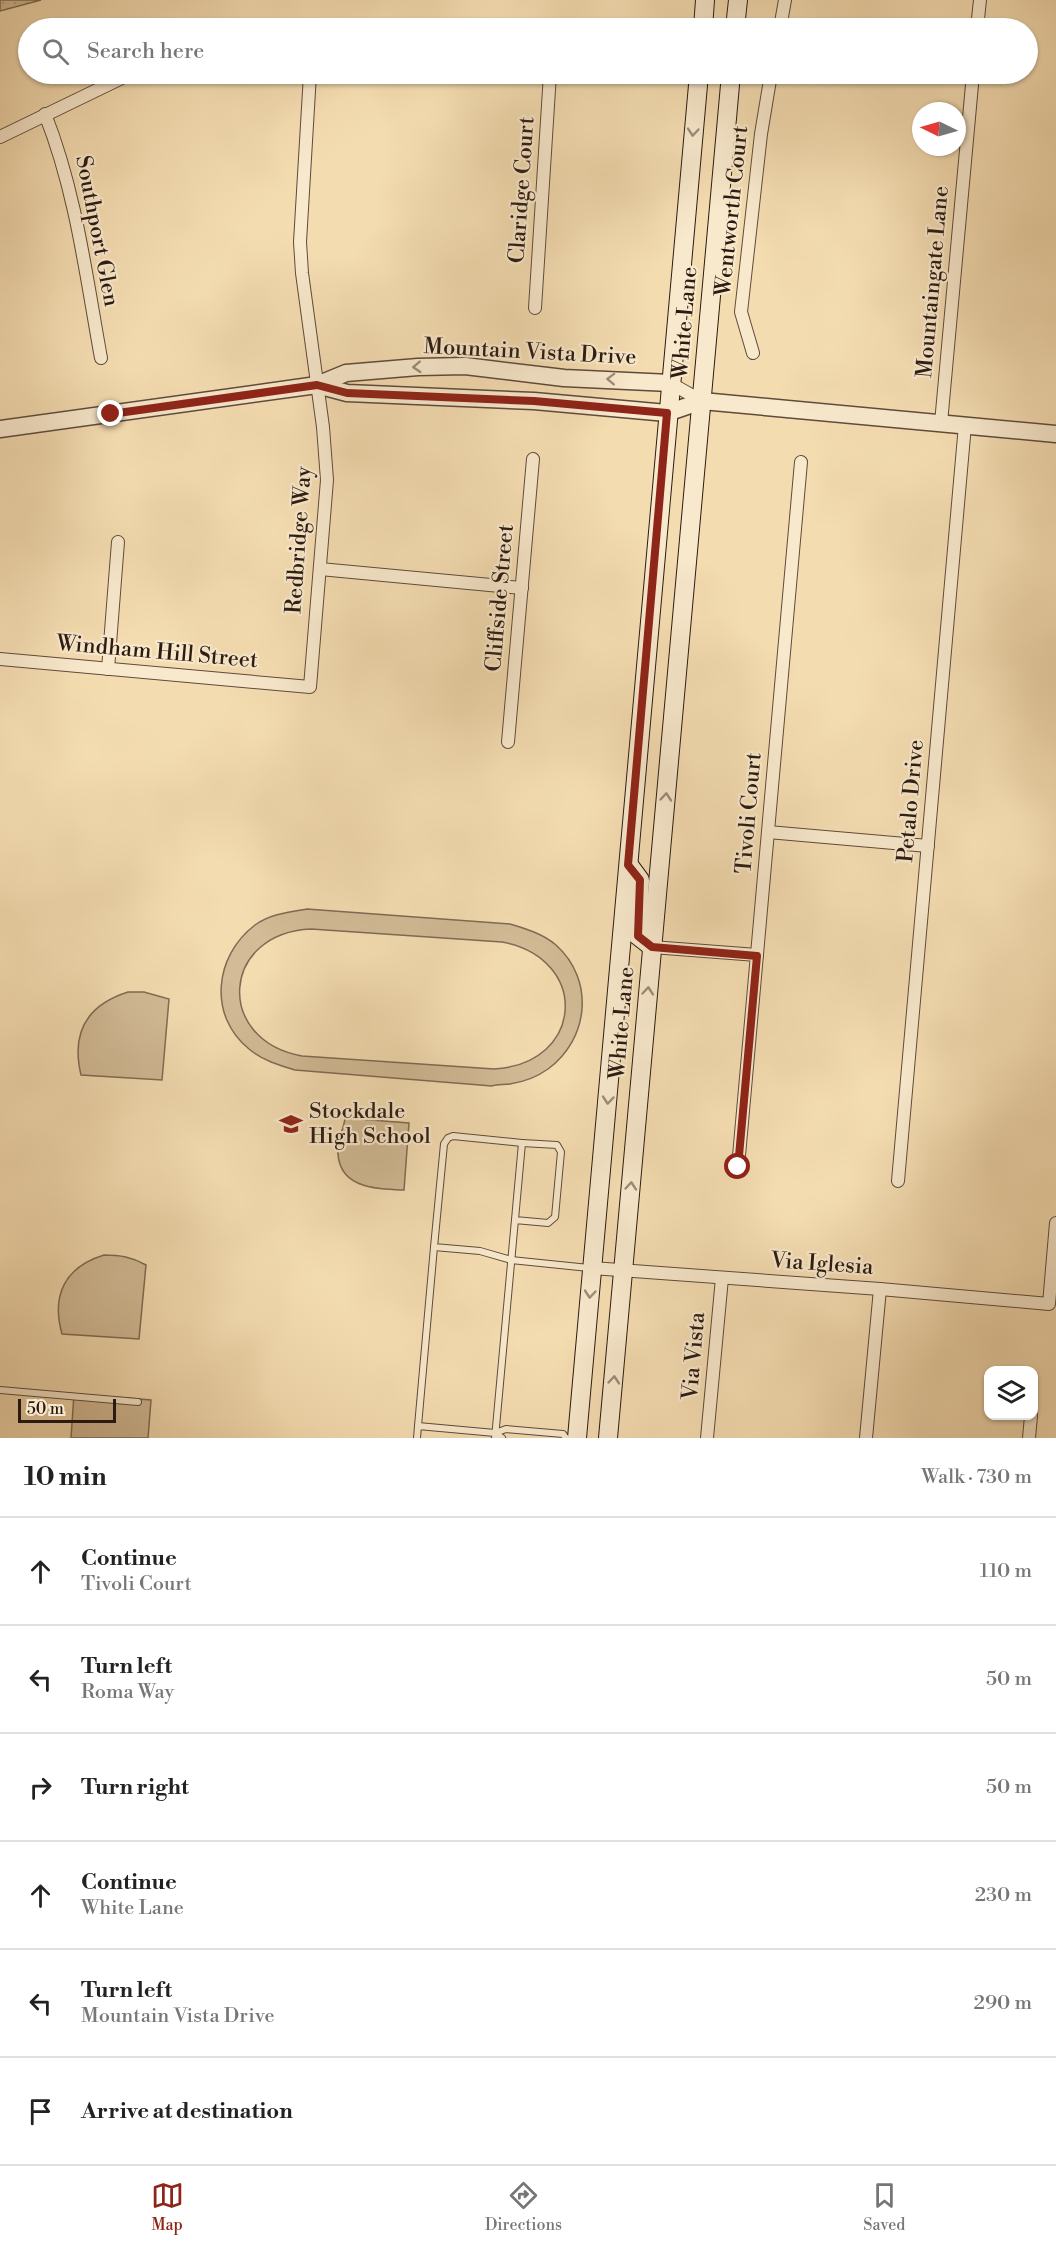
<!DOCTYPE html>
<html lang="en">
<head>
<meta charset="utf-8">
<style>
	:root { --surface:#fff; --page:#f2f2f2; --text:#222; --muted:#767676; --line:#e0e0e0; --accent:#8f2418 }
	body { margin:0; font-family:"Libre Bodoni",serif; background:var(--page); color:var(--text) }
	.controls { position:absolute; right:18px; bottom:18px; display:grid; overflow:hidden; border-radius:12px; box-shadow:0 2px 4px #0004 }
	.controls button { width:54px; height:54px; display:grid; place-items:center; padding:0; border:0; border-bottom:2px solid var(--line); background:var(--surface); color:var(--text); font:30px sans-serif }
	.compass { position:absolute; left:912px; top:102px; width:54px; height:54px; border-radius:50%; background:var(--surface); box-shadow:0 2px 4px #0004; rotate:275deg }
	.scale { position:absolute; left:18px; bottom:15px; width:98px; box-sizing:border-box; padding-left:6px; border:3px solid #2c1b12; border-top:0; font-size:16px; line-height:21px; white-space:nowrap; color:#2c1b12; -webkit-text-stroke:4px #f8e8cc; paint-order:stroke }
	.stop { position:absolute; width:18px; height:18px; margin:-14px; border:4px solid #8f2418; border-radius:50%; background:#fff }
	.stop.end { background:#8f2418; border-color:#fff; box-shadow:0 2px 6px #0008 }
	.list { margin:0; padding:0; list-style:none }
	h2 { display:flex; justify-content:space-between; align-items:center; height:78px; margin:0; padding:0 24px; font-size:26px }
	h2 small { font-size:20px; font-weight:400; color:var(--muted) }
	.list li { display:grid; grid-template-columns:39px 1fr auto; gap:18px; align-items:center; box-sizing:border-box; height:108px; padding:0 24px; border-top:2px solid var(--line) }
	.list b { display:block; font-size:22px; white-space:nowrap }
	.list p { margin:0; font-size:20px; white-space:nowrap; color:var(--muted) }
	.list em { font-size:20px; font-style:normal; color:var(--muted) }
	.icon { flex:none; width:33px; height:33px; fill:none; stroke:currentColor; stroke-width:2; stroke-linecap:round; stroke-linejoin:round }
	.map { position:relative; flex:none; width:1056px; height:1438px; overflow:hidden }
	.search { position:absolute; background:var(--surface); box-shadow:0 2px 4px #0004; left:18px; right:18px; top:18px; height:66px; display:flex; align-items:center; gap:15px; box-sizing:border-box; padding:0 21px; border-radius:33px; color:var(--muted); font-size:22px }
	.sheet { height:726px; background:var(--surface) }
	nav { display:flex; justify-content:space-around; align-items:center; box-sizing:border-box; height:84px; border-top:2px solid var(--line); background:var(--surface); font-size:16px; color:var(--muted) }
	nav a { display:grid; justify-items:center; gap:3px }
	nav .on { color:var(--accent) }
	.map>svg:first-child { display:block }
</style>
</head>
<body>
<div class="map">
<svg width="1056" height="1438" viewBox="0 0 1056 1438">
	<defs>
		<pattern id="grass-dots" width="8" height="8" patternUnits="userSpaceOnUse" patternTransform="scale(1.5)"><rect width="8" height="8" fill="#d2bb96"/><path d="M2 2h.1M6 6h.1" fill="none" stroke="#b4a080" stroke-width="1.8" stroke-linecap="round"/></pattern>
	</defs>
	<rect width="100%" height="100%" fill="#f4dcb1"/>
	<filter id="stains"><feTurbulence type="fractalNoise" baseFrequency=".00333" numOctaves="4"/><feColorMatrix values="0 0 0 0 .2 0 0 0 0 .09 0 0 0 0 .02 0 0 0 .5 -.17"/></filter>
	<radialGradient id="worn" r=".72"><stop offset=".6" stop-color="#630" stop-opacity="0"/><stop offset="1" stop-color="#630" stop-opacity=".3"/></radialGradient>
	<polygon fill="url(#grass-dots)" stroke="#7f6b54" stroke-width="1.5" points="0,0 41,0 0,11"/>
	<g fill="#d2bb96" stroke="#7f6b54" stroke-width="1.5" fill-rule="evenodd">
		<path d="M307,909L510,924C527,929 543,934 556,945C595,980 589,1039 548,1069C537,1077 523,1082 510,1084C504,1085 497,1084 492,1086L295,1070C278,1065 262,1060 249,1049C208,1016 214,956 255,925C270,914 289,912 307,909ZM311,929L502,942C591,959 584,1064 494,1069L302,1056C214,1040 221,933 311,929Z"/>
		<path d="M128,992H144L169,999L162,1080L81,1075C71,1033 87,1005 128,992Z"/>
		<path d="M345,1118L409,1123L404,1190C374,1189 335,1188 338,1146C339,1136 344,1128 345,1118Z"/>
		<path d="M104,1255C120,1255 132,1257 146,1265L139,1339L62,1334C51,1295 65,1267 104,1255Z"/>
		<polygon points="74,1394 151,1400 148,1438 71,1438"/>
	</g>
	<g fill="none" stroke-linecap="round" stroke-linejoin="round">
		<g stroke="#5e4b3a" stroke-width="8">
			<g id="service">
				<polyline points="522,1143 453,1136 448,1138 444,1144 434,1247 480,1251 511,1260 589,1268"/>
				<polyline points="0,1390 138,1402"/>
				<polyline points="418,1426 434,1247"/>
				<polyline points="417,1438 418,1426 495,1433"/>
				<polyline points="495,1438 522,1143 557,1145 561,1152 555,1217 548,1223 515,1220"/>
				<polyline points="502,1438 495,1433 506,1429 563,1434 566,1438"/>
			</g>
		</g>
		<g stroke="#5e4b3a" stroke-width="14">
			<g id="minor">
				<polyline points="780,28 785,0"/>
				<polyline points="977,28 980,0"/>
				<path d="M45,114C76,192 86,276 101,358"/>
				<polyline points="0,137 130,74"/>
				<polyline points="535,308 550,74"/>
				<polyline points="753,353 741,312 761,134 771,74"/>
				<polyline points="670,383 702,401"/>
				<polyline points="941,423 973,74"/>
				<polyline points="320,569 522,588"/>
				<polyline points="0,659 310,687 327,480 323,427 302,273 300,242 310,74"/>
				<polyline points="108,669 118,542"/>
				<polyline points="508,742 533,459"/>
				<polyline points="768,832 928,846"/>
				<polyline points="652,947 757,955"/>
				<polyline points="738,1167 801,462"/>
				<polyline points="898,1181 965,425"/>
				<polyline points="592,1268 880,1289 1049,1304 1056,1223"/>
				<polyline points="707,1438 722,1278"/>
				<polyline points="866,1438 880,1289"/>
				<polyline points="1029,1438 1031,1416"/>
			</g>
		</g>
		<g stroke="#5e4b3a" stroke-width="19">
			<g id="tertiary">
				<polyline points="317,385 347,393 534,401 667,413 702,401 1056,434"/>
				<polyline points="0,429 317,385 346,373 418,367 465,366 564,378 670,383"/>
			</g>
		</g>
		<g stroke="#2c1b12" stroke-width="20">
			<g id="secondary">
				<polyline points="703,28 705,0"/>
				<polyline points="735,28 738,0"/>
				<polyline points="629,865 640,880 638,936 652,947"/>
				<polyline points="577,1438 699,74"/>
				<polyline points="608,1438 731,74"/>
			</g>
		</g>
		<use href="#service" stroke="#f8e8cc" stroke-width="6"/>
		<use href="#minor" stroke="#f8e8cc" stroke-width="12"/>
		<use href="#tertiary" stroke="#f8e8cc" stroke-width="16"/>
		<use href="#secondary" stroke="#f8e8cc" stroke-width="18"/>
	</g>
	<defs><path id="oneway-chevron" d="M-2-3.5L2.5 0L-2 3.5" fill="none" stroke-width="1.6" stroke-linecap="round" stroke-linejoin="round" transform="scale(1.5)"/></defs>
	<g stroke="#9c8c78">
		<use href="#oneway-chevron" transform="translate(693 132) rotate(95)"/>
		<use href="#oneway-chevron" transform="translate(417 367) rotate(177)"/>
		<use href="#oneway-chevron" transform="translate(611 379) rotate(-178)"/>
		<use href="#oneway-chevron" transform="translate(666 797) rotate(-85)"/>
		<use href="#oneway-chevron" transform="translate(648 991) rotate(-85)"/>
		<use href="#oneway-chevron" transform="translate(608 1100) rotate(95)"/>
		<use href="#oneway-chevron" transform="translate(631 1186) rotate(-85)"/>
		<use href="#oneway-chevron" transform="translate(590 1294) rotate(95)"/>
		<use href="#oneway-chevron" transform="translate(614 1380) rotate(-85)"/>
	</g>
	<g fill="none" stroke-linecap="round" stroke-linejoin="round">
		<polyline stroke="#8f2418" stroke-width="8" points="111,414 317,385 347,393 534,401 667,413 628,865 640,880 638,936 652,947 757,956 738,1167"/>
	</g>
	<defs>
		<g id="school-bare" transform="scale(1.8)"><path d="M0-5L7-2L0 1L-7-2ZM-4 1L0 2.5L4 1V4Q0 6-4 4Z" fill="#8f2418" stroke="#f8e8cc" stroke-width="2.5" paint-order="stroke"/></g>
	</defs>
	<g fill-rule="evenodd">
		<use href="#school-bare" x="291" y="1124"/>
	</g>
	<g text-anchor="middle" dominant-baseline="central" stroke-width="4.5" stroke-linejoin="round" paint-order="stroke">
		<g font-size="22" fill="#2c1b12" stroke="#f8e8cc">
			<text transform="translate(522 190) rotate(-86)">Claridge Court</text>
			<text transform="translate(732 211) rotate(-84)">Wentworth Court</text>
			<text transform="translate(97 231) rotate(79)">Southport Glen</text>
			<text transform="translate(933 282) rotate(-85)">Mountaingate Lane</text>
			<text transform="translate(685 323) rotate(-85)">White Lane</text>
			<text transform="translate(530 352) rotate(3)">Mountain Vista Drive</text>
			<text transform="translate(299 540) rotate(-86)">Redbridge Way</text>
			<text transform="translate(500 598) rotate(-85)">Cliffside Street</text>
			<text transform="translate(157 652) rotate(5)">Windham Hill Street</text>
			<text transform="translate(911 801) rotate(-85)">Petalo Drive</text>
			<text transform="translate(749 813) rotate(-85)">Tivoli Court</text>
			<text transform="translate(622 1023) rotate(-85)">White Lane</text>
			<text transform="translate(822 1264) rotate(4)">Via Iglesia</text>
			<text transform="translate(694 1356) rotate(-85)">Via Vista</text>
		</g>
		<g font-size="22" fill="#2c1b12" stroke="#f8e8cc" text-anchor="start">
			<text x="309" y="1111">Stockdale<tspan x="309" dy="25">High School</tspan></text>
		</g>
	</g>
	<rect width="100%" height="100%" filter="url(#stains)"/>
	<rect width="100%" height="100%" fill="url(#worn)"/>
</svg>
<div class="controls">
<button><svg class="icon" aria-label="layers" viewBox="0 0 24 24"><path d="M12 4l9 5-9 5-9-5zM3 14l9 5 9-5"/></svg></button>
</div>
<svg class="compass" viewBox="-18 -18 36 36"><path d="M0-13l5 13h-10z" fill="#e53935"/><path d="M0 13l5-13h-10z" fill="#767676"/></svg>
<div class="scale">50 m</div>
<div class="stop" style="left:738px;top:1167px"></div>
<div class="stop end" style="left:111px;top:414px"></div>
<div class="search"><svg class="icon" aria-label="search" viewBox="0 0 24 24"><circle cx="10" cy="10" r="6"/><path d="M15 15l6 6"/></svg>Search here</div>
</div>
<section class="sheet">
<h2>10 min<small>Walk · 730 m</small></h2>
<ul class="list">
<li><svg class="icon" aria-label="ahead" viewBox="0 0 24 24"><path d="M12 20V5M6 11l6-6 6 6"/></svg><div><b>Continue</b><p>Tivoli Court</p></div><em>110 m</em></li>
<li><svg class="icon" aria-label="left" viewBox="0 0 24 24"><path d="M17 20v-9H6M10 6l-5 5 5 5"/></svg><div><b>Turn left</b><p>Roma Way</p></div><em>50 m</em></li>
<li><svg class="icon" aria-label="right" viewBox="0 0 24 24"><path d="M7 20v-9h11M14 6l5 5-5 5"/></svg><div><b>Turn right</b></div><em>50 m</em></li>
<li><svg class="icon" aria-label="ahead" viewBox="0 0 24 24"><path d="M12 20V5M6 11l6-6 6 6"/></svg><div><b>Continue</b><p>White Lane</p></div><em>230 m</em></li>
<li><svg class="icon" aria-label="left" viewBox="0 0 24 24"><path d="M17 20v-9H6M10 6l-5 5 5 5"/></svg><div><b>Turn left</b><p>Mountain Vista Drive</p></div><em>290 m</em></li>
<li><svg class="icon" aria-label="arrive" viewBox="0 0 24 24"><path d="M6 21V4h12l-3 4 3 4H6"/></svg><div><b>Arrive at destination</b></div></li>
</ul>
</section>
<nav>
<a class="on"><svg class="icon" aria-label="map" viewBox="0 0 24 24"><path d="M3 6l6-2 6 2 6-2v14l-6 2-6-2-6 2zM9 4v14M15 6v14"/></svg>Map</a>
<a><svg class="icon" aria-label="directions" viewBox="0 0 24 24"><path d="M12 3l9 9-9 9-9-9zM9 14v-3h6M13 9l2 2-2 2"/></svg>Directions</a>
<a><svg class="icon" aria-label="saved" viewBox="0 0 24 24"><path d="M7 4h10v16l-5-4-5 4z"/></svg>Saved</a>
</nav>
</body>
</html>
